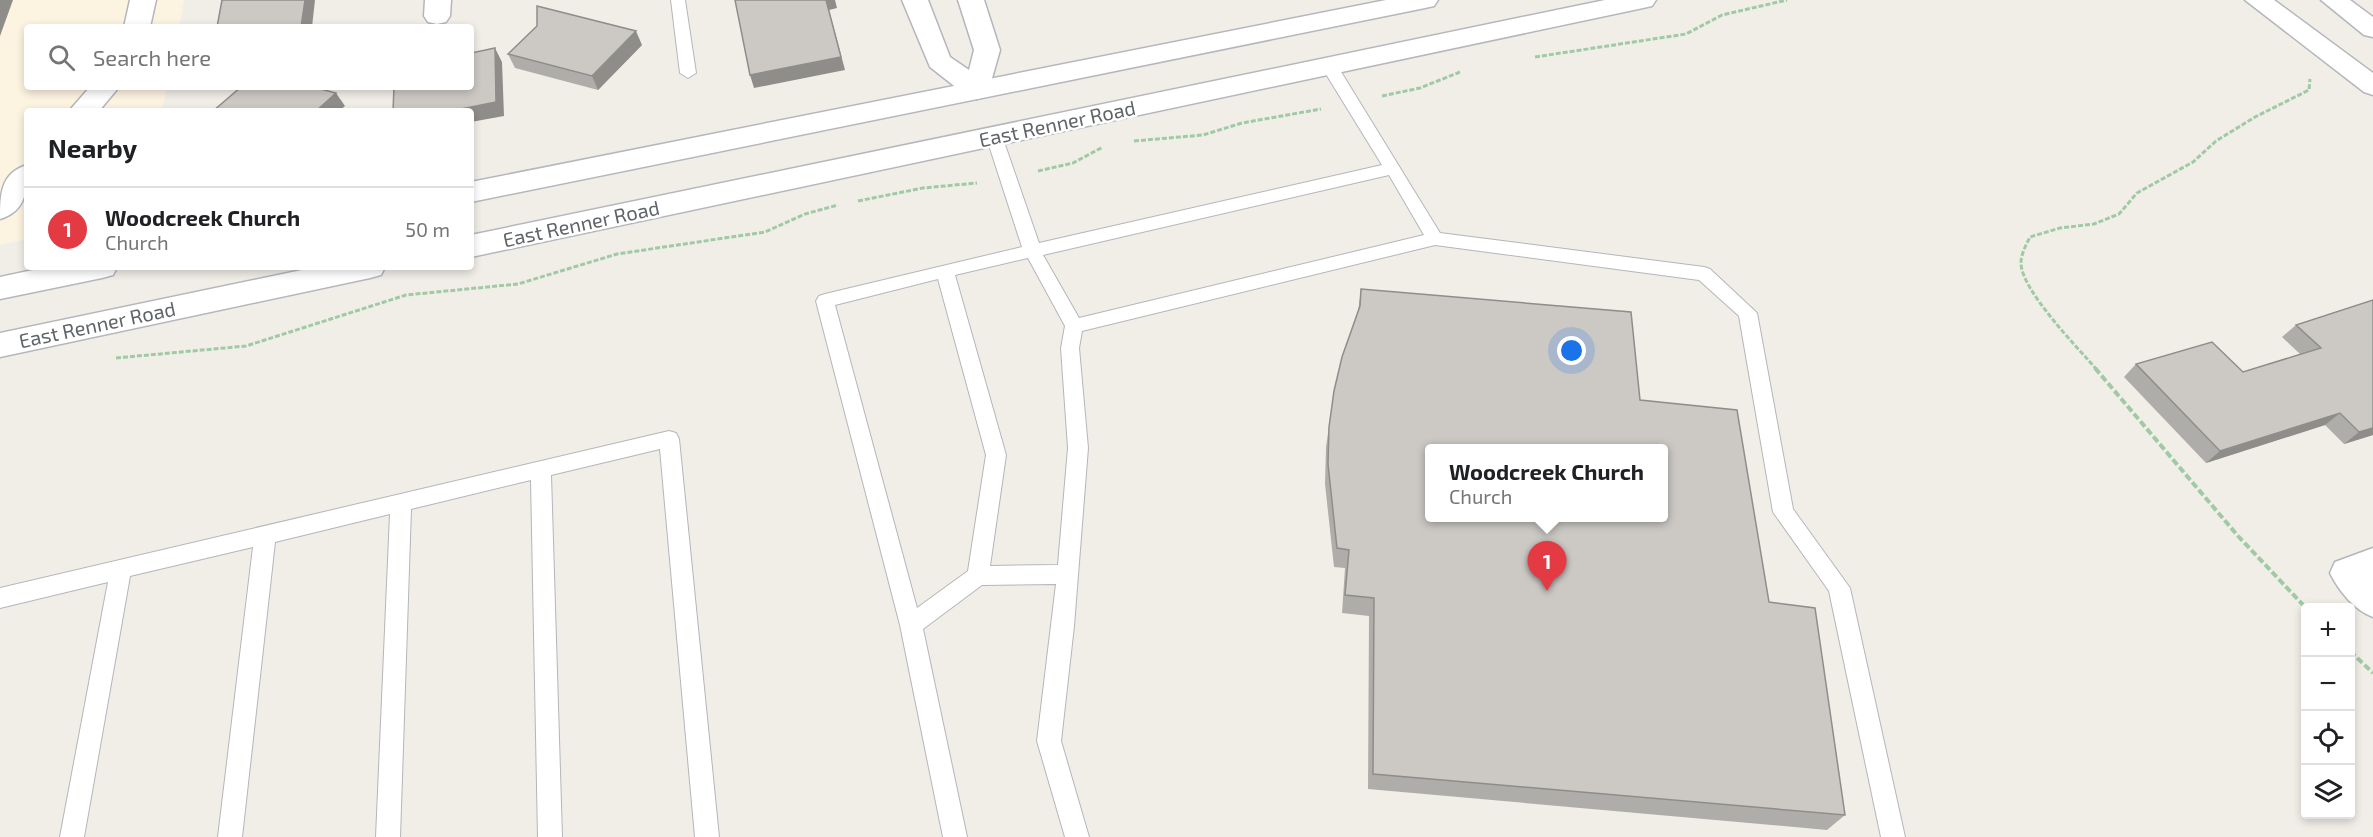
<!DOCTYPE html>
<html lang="en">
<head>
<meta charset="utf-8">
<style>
	:root { --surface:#fff; --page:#f6f6f6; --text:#202124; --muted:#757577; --line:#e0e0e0; --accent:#e43a43 }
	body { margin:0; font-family:"Exo 2",sans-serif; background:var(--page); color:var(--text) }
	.controls { position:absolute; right:18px; bottom:18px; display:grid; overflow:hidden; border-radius:6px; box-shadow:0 3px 9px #0003 }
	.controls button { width:54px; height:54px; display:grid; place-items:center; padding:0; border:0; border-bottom:2px solid var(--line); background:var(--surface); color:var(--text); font:30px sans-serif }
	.you { position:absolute; left:1572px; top:351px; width:21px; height:21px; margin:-15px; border:4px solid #fff; border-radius:50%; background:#1a73e8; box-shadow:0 0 0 9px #1a73e833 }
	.badge { display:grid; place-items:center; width:39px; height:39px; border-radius:50%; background:var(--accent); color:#fff; font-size:20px; font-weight:700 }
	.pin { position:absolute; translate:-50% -50px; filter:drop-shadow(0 2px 3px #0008) }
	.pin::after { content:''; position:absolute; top:32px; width:21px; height:18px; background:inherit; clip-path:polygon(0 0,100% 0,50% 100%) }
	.popup { position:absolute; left:1425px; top:444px; width:243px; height:78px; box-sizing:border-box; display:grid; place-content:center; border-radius:6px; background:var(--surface); filter:drop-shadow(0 2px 4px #0005); font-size:20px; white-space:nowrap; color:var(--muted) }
	.popup b { font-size:22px; color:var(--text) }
	.popup::after { content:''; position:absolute; left:50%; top:100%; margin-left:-12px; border:12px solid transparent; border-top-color:var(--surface) }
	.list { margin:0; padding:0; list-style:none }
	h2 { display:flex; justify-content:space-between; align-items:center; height:78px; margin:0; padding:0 24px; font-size:26px }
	h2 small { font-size:20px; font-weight:400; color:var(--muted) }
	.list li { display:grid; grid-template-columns:39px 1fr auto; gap:18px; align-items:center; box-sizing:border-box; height:84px; padding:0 24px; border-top:2px solid var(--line) }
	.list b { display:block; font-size:22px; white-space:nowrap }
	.list p { margin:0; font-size:20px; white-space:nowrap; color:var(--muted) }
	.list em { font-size:20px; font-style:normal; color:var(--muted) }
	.icon { flex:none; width:33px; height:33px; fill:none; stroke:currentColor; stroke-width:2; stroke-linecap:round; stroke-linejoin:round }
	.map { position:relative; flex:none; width:2373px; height:837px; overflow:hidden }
	.search { position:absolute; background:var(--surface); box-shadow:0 3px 9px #0003; left:24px; top:24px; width:450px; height:66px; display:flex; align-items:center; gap:15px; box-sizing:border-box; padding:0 21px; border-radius:6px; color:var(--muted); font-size:22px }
	.panel { position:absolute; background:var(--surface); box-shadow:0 3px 9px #0003; left:24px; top:108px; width:450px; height:162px; border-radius:6px }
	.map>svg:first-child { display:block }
</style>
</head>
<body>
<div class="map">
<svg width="2373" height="837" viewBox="0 0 2373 837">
	<rect width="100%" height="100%" fill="#f1eee8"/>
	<polygon fill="#fdf3e1" points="0,0 184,0 179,27 27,27 27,87 167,87 162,111 27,111 27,239 0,245"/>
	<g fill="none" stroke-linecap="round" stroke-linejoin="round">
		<g stroke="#b3b6ba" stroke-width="2">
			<g id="service">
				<polygon points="671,0 685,0 696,73 688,78 680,73"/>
				<path d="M1329,61L1335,62L1440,233L1704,267L1710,269L1757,313L1793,509L1850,588L1905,837H1881L1829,591L1773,512L1739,316L1699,280L1435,245L1082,331L1079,348L1088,448L1074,626L1061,741L1089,837H1065L1037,741L1056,584L982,585L923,629L967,837H943L900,625L816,301L819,296L825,294L1022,247L986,136L994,130L1002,136L1039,243L1382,165L1321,66ZM1389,175L1424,235L1079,318L1043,255ZM1028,258L1065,326L1061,348L1068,448L1058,565L990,566L1006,455L955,275ZM938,279L986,455L968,571L917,608L835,305Z"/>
				<polygon points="669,431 676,433 679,439 719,837 695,837 660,449 551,475 562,837 538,837 531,480 411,509 400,837 376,837 390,514 275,542 242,837 218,837 253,547 130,576 84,837 60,837 108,582 0,608 0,588"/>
			</g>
		</g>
		<g stroke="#b3b6ba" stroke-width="3">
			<g id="minor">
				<polygon points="130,0 156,0 150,27 124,27"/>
				<polygon points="425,0 451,0 450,16 446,22 437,24 428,22 424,16"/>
				<polygon points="902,0 928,0 950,57 969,70 974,50 958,0 984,0 1000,50 987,96 977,99 967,96 930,67"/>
				<polygon points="90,87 119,87 99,111 69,111"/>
				<path d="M27,165C27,189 27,211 0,219C0,196 0,173 27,165Z"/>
				<path d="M2373,548V617C2354,610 2339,591 2330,573L2335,562Z"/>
			</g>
		</g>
		<g stroke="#b3b6ba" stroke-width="3">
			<g id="tertiary">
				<polygon points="2245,0 2274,0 2373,73 2373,95 2364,92"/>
				<polygon points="2321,0 2350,0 2373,17 2373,37 2364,35"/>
			</g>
		</g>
		<g stroke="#b4b8bc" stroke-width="3">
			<g id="secondary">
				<polygon points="1386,0 1438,0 1434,6 1425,8 471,202 471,182"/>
				<polygon points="1605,0 1656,0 1652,6 1643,8 471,257 471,235"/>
				<polygon points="47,267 117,267 113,275 102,278 0,299 0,277"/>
				<polygon points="316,267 385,267 381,275 370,278 0,357 0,333"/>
			</g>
		</g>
		<g stroke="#a0caa6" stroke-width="3" stroke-dasharray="5 2" stroke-linecap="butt">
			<polyline points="1535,57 1686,34 1722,15 1787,0"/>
			<polyline points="1382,96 1420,88 1460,72"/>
			<polyline points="1134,141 1203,135 1242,123 1321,109"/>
			<polyline points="1038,171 1073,163 1103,147"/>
			<polyline points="858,201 923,188 977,183"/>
			<polyline points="116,358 246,346 406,295 518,284 617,254 765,232 805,214 838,205"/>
			<path d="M2097,370C2078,348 2021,290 2021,263C2021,254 2026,245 2030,237L2060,228L2094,224L2119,214L2137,193L2193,162L2216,141L2255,117L2309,90L2310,79"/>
		</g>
		<g stroke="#a0caa6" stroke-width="4" stroke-dasharray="7 3" stroke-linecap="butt">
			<polyline points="2095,368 2238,536 2306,608"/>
			<polyline points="2350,651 2373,673"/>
		</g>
		<use href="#service" fill="#fff" fill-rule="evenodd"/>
		<use href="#minor" fill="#fff" fill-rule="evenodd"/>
		<use href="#tertiary" fill="#fff" fill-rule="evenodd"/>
		<use href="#secondary" fill="#fff" fill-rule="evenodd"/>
	</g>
	<g fill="#afada9">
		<polygon points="537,26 642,45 598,90 515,68 508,54"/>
		<polygon points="1361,289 1640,400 1769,602 1845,815 1827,830 1368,789 1369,616 1342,613 1345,568 1334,567 1325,484 1326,447 1334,391 1358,312"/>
		<polygon points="2373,300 2373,435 2344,444 2325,425 2206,463 2124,377 2136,364 2243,372 2300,354 2282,337 2296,325"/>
	</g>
	<g fill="#8f8d8a">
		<polygon points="0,0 13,0 0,36"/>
		<polygon points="305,0 315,0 312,27 301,27"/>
		<polygon points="826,0 835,0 837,8 829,10 845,70 754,88 750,75"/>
		<polygon points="636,31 642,45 598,90 592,76"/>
		<polygon points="495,48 502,62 504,116 471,122 471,111 451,111"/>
		<polygon points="336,93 345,106 339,111 316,111"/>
		<polygon points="2340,413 2325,425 2206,463 2220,451"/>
		<polygon points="2373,428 2373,435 2344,444 2359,432"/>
	</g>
	<g fill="#ccc9c5" stroke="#8f8d8a" stroke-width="1.5" fill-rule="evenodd">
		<polygon points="222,0 305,0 301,27 217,27"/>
		<polygon points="735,0 826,0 841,57 750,75"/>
		<polygon points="537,6 636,31 592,76 508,54 537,26"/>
		<polygon points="495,48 496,102 451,111 393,111 394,87 471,87 471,53"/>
		<polygon points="241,87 313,87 336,93 316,111 213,111"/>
		<path d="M1361,289L1631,312L1640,400L1737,410L1769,602L1815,608L1845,815L1373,774L1374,598L1345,595L1349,550L1337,548L1328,464L1329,427L1334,391L1342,357L1360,306ZM1430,448H1664V518H1430Z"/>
		<polygon points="2373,300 2373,428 2359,432 2340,413 2220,451 2136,364 2212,342 2243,372 2321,348 2296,325"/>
	</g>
	<g text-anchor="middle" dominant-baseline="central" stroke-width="5" stroke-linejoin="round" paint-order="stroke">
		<g font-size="20" fill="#5f6468" stroke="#fff">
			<text transform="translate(1057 123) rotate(-12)">East Renner Road</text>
			<text transform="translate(581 223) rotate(-12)">East Renner Road</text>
			<text transform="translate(97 324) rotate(-12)">East Renner Road</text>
		</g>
	</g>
</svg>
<div class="controls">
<button>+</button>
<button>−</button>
<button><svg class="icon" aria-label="locate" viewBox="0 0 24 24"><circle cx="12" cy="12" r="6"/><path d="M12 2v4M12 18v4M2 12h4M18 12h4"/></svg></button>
<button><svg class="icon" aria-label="layers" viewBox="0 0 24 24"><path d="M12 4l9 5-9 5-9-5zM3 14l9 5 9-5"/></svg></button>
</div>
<div class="you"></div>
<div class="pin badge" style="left:1547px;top:591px">1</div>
<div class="popup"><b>Woodcreek Church</b>Church</div>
<div class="search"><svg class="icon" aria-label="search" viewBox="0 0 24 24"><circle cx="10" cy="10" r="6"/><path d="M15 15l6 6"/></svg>Search here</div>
<section class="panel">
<h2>Nearby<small></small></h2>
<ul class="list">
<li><span class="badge">1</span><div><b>Woodcreek Church</b><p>Church</p></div><em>50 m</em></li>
</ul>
</section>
</div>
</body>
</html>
